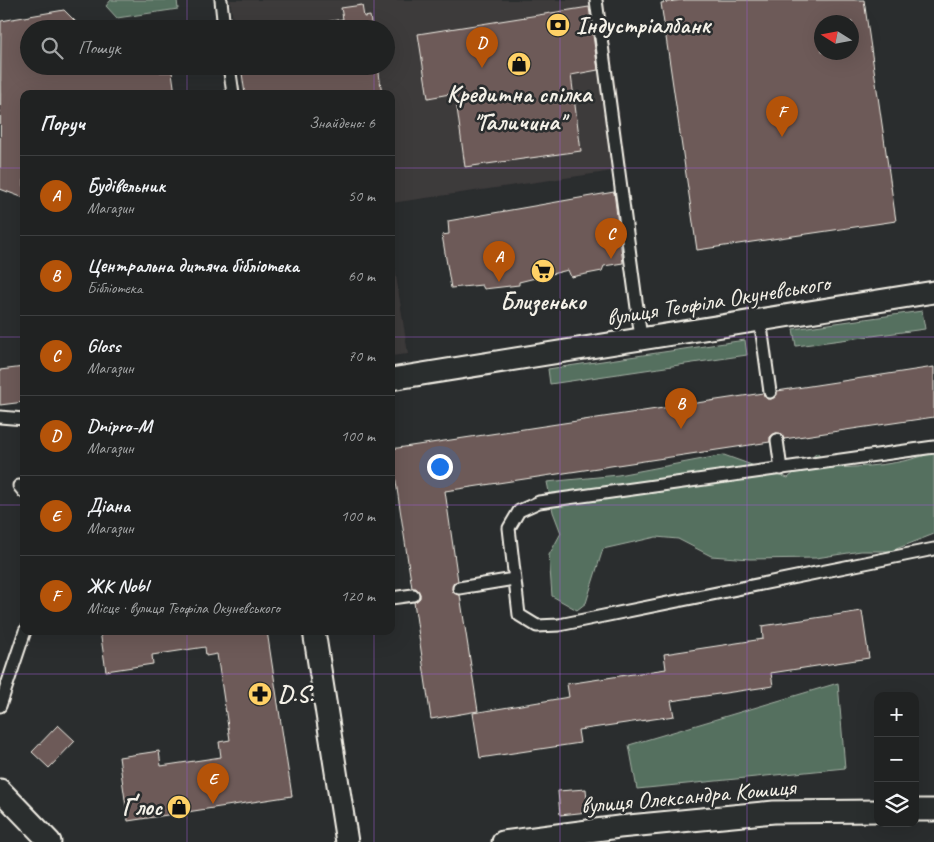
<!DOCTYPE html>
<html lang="uk">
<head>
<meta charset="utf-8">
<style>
	:root { --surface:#202222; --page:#282a2a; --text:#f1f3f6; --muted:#a2a4a5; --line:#3d3f40; --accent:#b45309 }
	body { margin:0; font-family:Caveat,sans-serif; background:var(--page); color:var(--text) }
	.controls { position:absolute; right:15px; bottom:15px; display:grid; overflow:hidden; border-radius:10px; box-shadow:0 5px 20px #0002 }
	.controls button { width:45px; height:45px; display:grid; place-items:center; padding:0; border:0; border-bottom:1px solid var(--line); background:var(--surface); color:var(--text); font:25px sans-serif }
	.compass { position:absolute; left:814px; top:15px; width:45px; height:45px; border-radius:50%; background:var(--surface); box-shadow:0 5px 20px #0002; rotate:281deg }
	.you { position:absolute; left:439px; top:466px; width:18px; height:18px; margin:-12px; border:4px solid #fff; border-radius:50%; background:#1a73e8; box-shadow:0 0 0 8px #1a73e833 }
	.badge { display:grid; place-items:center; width:32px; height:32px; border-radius:50%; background:var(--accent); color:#fff; font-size:16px; font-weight:700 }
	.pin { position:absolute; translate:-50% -41px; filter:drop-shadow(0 1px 2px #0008) }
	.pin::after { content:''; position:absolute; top:26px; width:18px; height:15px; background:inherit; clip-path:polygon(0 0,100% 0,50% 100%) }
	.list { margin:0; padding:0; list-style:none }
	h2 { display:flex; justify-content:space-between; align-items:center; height:65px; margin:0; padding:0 20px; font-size:21px }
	h2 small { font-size:16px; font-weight:400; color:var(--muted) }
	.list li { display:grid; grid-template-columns:32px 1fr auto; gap:15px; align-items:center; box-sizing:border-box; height:80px; padding:0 20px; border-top:1px solid var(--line) }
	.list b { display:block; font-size:19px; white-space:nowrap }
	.list p { margin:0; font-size:16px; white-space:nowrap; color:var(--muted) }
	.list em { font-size:16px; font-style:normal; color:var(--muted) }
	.icon { flex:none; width:28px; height:28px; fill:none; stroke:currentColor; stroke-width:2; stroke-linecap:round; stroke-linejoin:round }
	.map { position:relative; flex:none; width:934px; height:842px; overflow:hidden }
	.search { position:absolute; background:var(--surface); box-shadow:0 5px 20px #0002; left:20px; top:20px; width:375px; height:55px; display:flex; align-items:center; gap:12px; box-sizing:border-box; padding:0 18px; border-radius:28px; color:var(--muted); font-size:19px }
	.panel { position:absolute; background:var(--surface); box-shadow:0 5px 20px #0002; left:20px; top:90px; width:375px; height:545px; border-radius:10px }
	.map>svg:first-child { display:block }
</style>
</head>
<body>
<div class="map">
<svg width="934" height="842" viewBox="0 0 934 842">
	<rect width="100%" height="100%" fill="#2a2d2e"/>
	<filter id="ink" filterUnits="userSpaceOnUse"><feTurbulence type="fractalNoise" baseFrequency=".02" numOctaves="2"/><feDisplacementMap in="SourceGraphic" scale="10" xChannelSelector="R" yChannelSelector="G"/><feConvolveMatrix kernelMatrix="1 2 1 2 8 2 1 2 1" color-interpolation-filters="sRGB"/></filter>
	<g filter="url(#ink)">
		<g fill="#3e3a3b">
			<polygon points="230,0 604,0 627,169 391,203 391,94 243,94 239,66 386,66 386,29 234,29"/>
			<polygon points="391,243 408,354 391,356"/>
		</g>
		<g fill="#54705f" stroke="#a4b0a4">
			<polygon points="111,0 177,0 178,9 117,18 106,6"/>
			<polygon points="922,311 925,329 796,346 793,329"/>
			<polygon points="745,340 747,355 550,384 548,369"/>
			<path d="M934,452V534L891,551H861L816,558L750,559L711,556L678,539L656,537L603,549L586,603L577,610L552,596L549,555L561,533L553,512L547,482L618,475L724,455L788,478L817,453L830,468C865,467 901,465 934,452Z"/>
			<polygon points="838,683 845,768 637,789 629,745"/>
		</g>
		<g fill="#6d5a58" stroke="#f4f1e8" fill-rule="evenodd">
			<path d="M682,0H864L896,221L697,250L661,3ZM822,22H852V52H822Z"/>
			<polygon points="362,5 364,17 370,16 372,29 283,29 343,19 341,8"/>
			<polygon points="589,7 598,70 571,75 581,151 465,167 455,93 428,98 418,34"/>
			<polygon points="64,10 83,29 29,29 29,66 159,66 160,72 172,72 175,94 24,94 24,198 0,189 1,21"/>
			<polygon points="241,66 378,66 382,94 245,94"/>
			<polygon points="614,192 623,263 604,266 602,271 571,277 568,270 519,282 519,285 484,289 482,285 451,288 442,235 449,234 448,221"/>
			<polygon points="24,367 24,402 0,405 0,370"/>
			<polygon points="934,367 934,417 784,439 780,433 776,433 770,437 770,442 445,491 458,581 454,583 452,589 454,593 460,595 478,711 431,719 414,602 420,598 420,594 416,588 412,588 391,449 763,393 767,399 771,399 777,395 777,391"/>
			<polygon points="862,611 869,658 771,673 773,686 671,701 674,716 578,730 580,743 480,758 473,713 569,697 567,684 666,669 664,654 763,639 762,626"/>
			<polygon points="100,631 267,631 292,796 128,821 119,757 159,751 161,766 221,757 219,742 230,740 217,654 206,656 205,647 152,655 153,664 106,671"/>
			<polygon points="58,725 75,741 49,768 32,752"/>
			<polygon points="586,789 588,812 560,815 558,791"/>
		</g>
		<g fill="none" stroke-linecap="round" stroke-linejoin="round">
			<g stroke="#f4f1e8" stroke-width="15">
				<g id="service">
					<polyline points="221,0 224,29"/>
					<polyline points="596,0 641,338"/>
					<polyline points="229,66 233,94"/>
					<polyline points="760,319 770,392"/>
					<polyline points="0,417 24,419"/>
					<polyline points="777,440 781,469"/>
					<polyline points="934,447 539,502 519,511 509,528 519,615 537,626 559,625 934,549"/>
					<polyline points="19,486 24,492"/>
					<polyline points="459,588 514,579"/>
					<polyline points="391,598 413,595"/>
					<polyline points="0,706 25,631"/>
				</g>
			</g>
			<g stroke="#f4f1e8" stroke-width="25">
				<g id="minor">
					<polyline points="391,379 934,292"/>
					<polyline points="314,631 347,842"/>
					<polyline points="0,790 50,842"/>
					<polyline points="915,810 934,810"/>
					<polyline points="503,842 619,827 774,812 878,811"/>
				</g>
			</g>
			<use href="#service" stroke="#2a2d2e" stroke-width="11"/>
			<use href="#minor" stroke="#2a2d2e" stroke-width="21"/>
		</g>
	</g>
	<path fill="none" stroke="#995dc9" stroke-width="1" stroke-opacity="0.55" d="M187,0V29M374,0V29M560,0V842M747,0V842M187,66V94M374,66V94M0,168H24M391,168H934M0,337H24M391,337H934M0,505H24M391,505H934M187,631V842M374,631V842M0,674H934"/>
	<defs>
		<g id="bank-disc" transform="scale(1.25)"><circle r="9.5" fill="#ffd166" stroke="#2a2d2e"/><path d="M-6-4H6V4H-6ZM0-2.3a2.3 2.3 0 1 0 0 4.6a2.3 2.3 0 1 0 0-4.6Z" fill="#111"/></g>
		<g id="shop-disc" transform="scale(1.25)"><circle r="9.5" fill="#ffd166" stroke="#2a2d2e"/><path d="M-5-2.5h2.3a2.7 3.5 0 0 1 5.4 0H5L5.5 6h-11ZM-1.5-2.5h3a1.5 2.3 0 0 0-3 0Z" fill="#111"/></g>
		<g id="supermarket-disc" transform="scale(1.25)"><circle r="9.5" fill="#ffd166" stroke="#2a2d2e"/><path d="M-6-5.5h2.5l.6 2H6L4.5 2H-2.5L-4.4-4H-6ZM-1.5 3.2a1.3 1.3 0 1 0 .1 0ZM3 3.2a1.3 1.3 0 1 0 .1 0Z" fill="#111"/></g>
		<g id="pharmacy-disc" transform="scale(1.25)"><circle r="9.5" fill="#ffd166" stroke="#2a2d2e"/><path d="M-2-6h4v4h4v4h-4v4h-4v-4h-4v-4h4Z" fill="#111"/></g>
	</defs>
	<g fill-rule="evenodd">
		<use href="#bank-disc" x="558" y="25"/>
		<use href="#shop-disc" x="519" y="64"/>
		<use href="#supermarket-disc" x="543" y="271"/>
		<use href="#pharmacy-disc" x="260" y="694"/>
		<use href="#shop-disc" x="179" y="807"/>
	</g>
	<g text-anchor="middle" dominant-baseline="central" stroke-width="5" stroke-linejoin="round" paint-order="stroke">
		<g font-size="24" font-weight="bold" fill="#f4f1e8" stroke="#2a2d2e" text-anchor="start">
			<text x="576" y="25">Індустріалбанк</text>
			<text x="519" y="94" text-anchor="middle">Кредитна спілка<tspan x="519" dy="28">"Галичина"</tspan></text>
			<text x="543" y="301" text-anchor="middle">Близенько</text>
			<text x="278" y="694">D.S.</text>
			<text x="162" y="807" text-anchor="end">Ґлос</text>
		</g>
		<g font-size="24" fill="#f4f1e8" stroke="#2a2d2e">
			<text transform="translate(718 300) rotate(-9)">вулиця Теофіла Окуневського</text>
			<text transform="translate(688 796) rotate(-5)">вулиця Олександра Кошиця</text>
		</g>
	</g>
</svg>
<div class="controls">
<button>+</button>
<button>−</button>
<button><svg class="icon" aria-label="layers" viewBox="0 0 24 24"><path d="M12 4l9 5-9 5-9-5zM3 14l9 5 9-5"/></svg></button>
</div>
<svg class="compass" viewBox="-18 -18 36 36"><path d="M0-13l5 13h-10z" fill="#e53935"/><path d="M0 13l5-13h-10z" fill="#a2a4a5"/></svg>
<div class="you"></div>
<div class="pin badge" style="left:499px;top:282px">A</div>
<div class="pin badge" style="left:681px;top:429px">B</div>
<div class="pin badge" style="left:611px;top:259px">C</div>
<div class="pin badge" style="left:482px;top:68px">D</div>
<div class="pin badge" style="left:213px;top:804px">E</div>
<div class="pin badge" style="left:782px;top:137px">F</div>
<div class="search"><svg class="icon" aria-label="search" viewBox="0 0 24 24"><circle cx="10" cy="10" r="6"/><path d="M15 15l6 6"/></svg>Пошук</div>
<section class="panel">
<h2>Поруч<small>Знайдено: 6</small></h2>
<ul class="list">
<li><span class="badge">A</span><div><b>Будівельник</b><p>Магазин</p></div><em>50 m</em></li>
<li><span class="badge">B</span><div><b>Центральна дитяча бібліотека</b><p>Бібліотека</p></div><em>60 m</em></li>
<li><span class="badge">C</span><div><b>Gloss</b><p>Магазин</p></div><em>70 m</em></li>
<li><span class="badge">D</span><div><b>Dnipro-M</b><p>Магазин</p></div><em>100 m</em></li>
<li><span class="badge">E</span><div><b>Діана</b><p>Магазин</p></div><em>100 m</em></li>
<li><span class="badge">F</span><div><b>ЖК Nobl</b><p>Місце · вулиця Теофіла Окуневського</p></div><em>120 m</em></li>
</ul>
</section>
</div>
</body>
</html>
